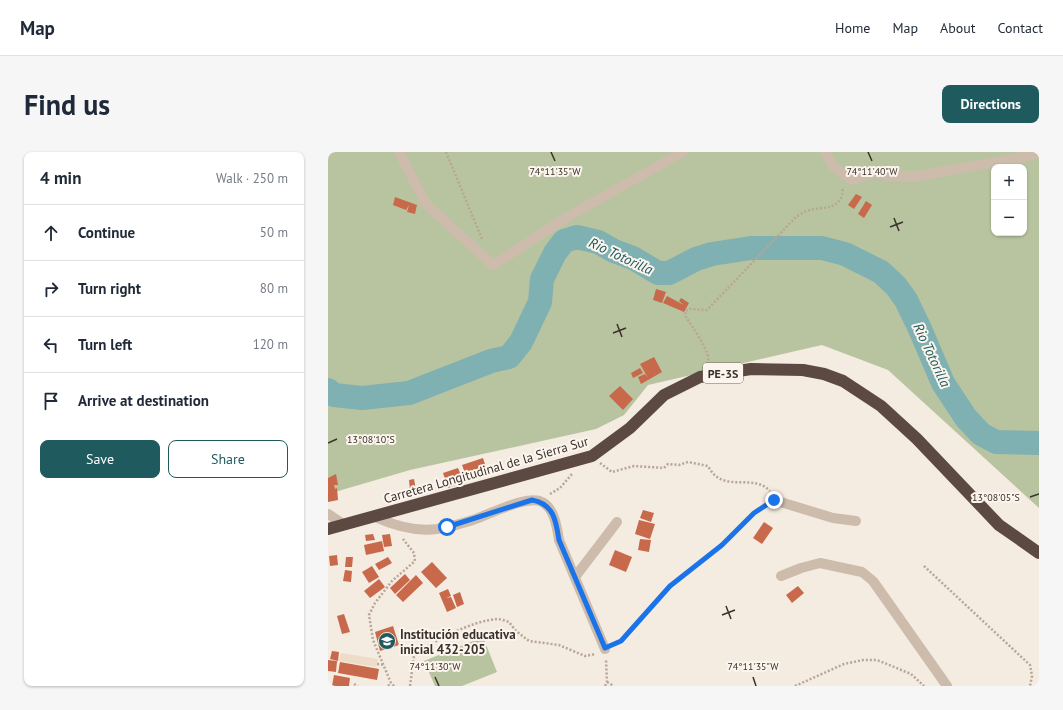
<!DOCTYPE html>
<html lang="en">
<head>
<meta charset="utf-8">
<style>
	:root { --surface:#fff; --page:#f6f6f7; --text:#1f2937; --muted:#747a83; --line:#e0e1e3; --accent:#1f5a5e }
	body { margin:0; font-family:"PT Sans",sans-serif; background:var(--page); color:var(--text) }
	.controls { position:absolute; right:12px; top:12px; display:grid; overflow:hidden; border-radius:8px; box-shadow:0 1px 3px #0004 }
	.controls button { width:36px; height:36px; display:grid; place-items:center; padding:0; border:0; border-bottom:1px solid var(--line); background:var(--surface); color:var(--text); font:20px sans-serif }
	.stop { position:absolute; width:12px; height:12px; margin:-9px; border:3px solid #1a73e8; border-radius:50%; background:#fff }
	.stop.end { background:#1a73e8; border-color:#fff; box-shadow:0 1px 4px #0008 }
	.list { margin:0; padding:0; list-style:none }
	h2 { display:flex; justify-content:space-between; align-items:center; height:52px; margin:0; padding:0 16px; font-size:17px }
	h2 small { font-size:13px; font-weight:400; color:var(--muted) }
	.list li { display:grid; grid-template-columns:26px 1fr auto; gap:12px; align-items:center; box-sizing:border-box; height:56px; padding:0 16px; border-top:1px solid var(--line) }
	.list b { display:block; font-size:15px; white-space:nowrap }
	.list em { font-size:13px; font-style:normal; color:var(--muted) }
	.actions { display:flex; gap:8px; padding:12px 16px }
	.actions a { flex:1; padding:9px 0; border:1px solid var(--accent); border-radius:8px; text-align:center; font-size:14px; color:var(--accent) }
	.actions .main { background:var(--accent); color:#fff }
	.icon { flex:none; width:22px; height:22px; fill:none; stroke:currentColor; stroke-width:2; stroke-linecap:round; stroke-linejoin:round }
	.map { position:relative; flex:none; width:711px; height:534px; overflow:hidden; border-radius:8px }
	header { display:flex; align-items:center; gap:24px; box-sizing:border-box; height:56px; padding:0 20px; background:var(--surface); border-bottom:1px solid var(--line) }
	header strong { font-size:19px }
	nav { display:flex; gap:22px; margin-inline-start:auto; font-size:14px }
	.intro { display:flex; align-items:center; justify-content:space-between; box-sizing:border-box; height:96px; padding:0 24px }
	h1 { margin:0; font-size:28px }
	.button { padding:10px 18px; border-radius:8px; background:var(--accent); color:#fff; font-size:14px; font-weight:700 }
	main { display:flex; gap:24px; padding:0 24px }
	aside { flex:1; background:var(--surface); border-radius:8px; box-shadow:0 1px 3px #0004 }
	.map>svg:first-child { display:block }
</style>
</head>
<body>
<header>
<strong>Map</strong>
<nav><a>Home</a><a>Map</a><a>About</a><a>Contact</a></nav>
</header>
<div class="intro"><h1>Find us</h1><a class="button">Directions</a></div>
<main>
<aside>
<h2>4 min<small>Walk · 250 m</small></h2>
<ul class="list">
<li><svg class="icon" aria-label="ahead" viewBox="0 0 24 24"><path d="M12 20V5M6 11l6-6 6 6"/></svg><div><b>Continue</b></div><em>50 m</em></li>
<li><svg class="icon" aria-label="right" viewBox="0 0 24 24"><path d="M7 20v-9h11M14 6l5 5-5 5"/></svg><div><b>Turn right</b></div><em>80 m</em></li>
<li><svg class="icon" aria-label="left" viewBox="0 0 24 24"><path d="M17 20v-9H6M10 6l-5 5 5 5"/></svg><div><b>Turn left</b></div><em>120 m</em></li>
<li><svg class="icon" aria-label="arrive" viewBox="0 0 24 24"><path d="M6 21V4h12l-3 4 3 4H6"/></svg><div><b>Arrive at destination</b></div></li>
</ul>
<div class="actions"><a class="main">Save</a><a>Share</a></div>
</aside>
<div class="map">
<svg width="711" height="534" viewBox="0 0 711 534">
	<rect width="100%" height="100%" fill="#f4ebe1"/>
	<g fill="#b8c4a0" fill-rule="evenodd">
		<path d="M0,0H711V356L560,218L494,193L320,233L296,263L268,277L82,318L0,342ZM666,15H696V81H666Z"/>
		<polygon points="155,485 169,520 134,534 107,534 96,509"/>
	</g>
	<polygon fill="#ecdcc8" points="13,501 50,507 48,515 11,509"/>
	<g fill="none" stroke-linecap="round" stroke-linejoin="round">
		<polyline stroke="#7fb0b2" stroke-width="24" points="0,238 6,243 34,246 81,241 163,209 181,205 193,190 202,171 212,150 214,127 227,101 236,89 249,85 270,90 286,99 305,106 330,121 341,121 368,107 384,102 423,96 494,96 517,102 553,120 568,134 578,148 592,177 615,231 638,266 653,282 668,290 711,291"/>
	</g>
	<g fill="#c8694b">
		<polygon points="528,42 534,45 526,57 520,53"/>
		<polygon points="67,45 89,53 87,62 79,60 81,53 78,58 65,53"/>
		<polygon points="538,49 544,53 536,66 530,62"/>
		<polygon points="328,137 338,140 334,151 325,148"/>
		<polygon points="339,144 356,153 351,149 353,146 361,151 356,160 335,151"/>
		<polygon points="326,205 334,220 313,232 310,225 317,222 320,226 312,212"/>
		<polygon points="312,216 315,221 305,226 303,221"/>
		<polygon points="292,234 305,247 295,258 281,244"/>
		<polygon points="155,306 160,322 140,329 134,313"/>
		<polygon points="130,316 136,330 120,336 115,321"/>
		<polygon points="8,322 10,333 6,333 7,337 9,336 10,348 0,350 0,326"/>
		<polygon points="86,327 88,338 82,338 81,328"/>
		<polygon points="315,358 326,361 323,370 312,366"/>
		<polygon points="311,368 327,372 322,387 307,382"/>
		<polygon points="436,370 445,376 434,392 425,386"/>
		<polygon points="45,382 47,388 38,389 37,383"/>
		<polygon points="62,382 64,394 56,395 54,383"/>
		<polygon points="312,387 323,388 321,400 310,398"/>
		<polygon points="54,389 56,399 38,403 36,393"/>
		<polygon points="287,398 304,405 298,420 281,413"/>
		<polygon points="9,403 10,413 2,414 1,404"/>
		<polygon points="18,405 25,405 24,415 17,415"/>
		<polygon points="60,405 64,411 51,418 47,412"/>
		<polygon points="104,410 119,426 108,436 93,420"/>
		<polygon points="44,414 51,425 41,431 34,420"/>
		<polygon points="17,418 24,419 23,430 15,429"/>
		<polygon points="77,422 82,428 67,442 62,436"/>
		<polygon points="88,423 95,431 75,450 68,443"/>
		<polygon points="51,427 57,435 42,446 36,439"/>
		<polygon points="470,434 476,441 464,451 458,443"/>
		<polygon points="120,437 123,444 118,446 123,445 128,456 119,460 111,441"/>
		<polygon points="132,440 136,452 129,455 125,443"/>
		<polygon points="16,462 22,480 14,482 9,464"/>
		<polygon points="65,474 71,493 52,499 47,480"/>
		<polygon points="4,499 11,500 10,509 2,507"/>
		<polygon points="0,508 9,509 8,520 0,519"/>
		<polygon points="12,510 51,517 49,528 10,521"/>
		<polygon points="6,523 22,526 21,534 4,534"/>
	</g>
	<g fill="none" stroke-linecap="round" stroke-linejoin="round">
		<g stroke="#b9a596" stroke-width="2.5" stroke-dasharray="2 2" stroke-linecap="butt">
			<polyline points="118,0 154,87"/>
			<path d="M379,212C386,203 363,174 358,165L357,159L362,157L379,158L468,65C471,63 475,60 479,59C495,53 514,61 515,35"/>
			<path d="M272,311L284,320L306,314L336,316L340,312L351,313L360,310L380,314C395,343 424,320 442,339"/>
			<polyline points="222,342 232,336 244,322"/>
			<polyline points="596,414 702,513 704,524 702,534"/>
			<polyline points="287,492 293,489 342,434 394,393 427,361 437,354"/>
			<polyline points="49,512 56,513"/>
			<polyline points="279,530 286,534"/>
			<polyline points="26,532 30,534"/>
			<polyline points="60,534 63,531"/>
			<polyline points="66,534 63,531 45,488 41,463 47,451 64,429 87,409 86,401 75,387"/>
			<path d="M82,534L86,504C106,488 144,469 169,467C173,467 177,469 181,470L188,479L201,489L231,493L257,504L268,502"/>
			<polyline points="277,534 279,530 278,507"/>
			<polyline points="467,534 516,512 535,508 549,508 583,522 596,534"/>
		</g>
		<g stroke="#cdbbac" stroke-width="10">
			<polyline points="71,0 98,52 165,113 241,64 355,0"/>
			<polyline points="497,0 506,15 524,28 545,20 560,24 591,24 711,2"/>
			<polyline points="446,348 505,366 528,369"/>
			<polyline points="0,362 15,372"/>
			<path d="M47,365C67,374 87,380 109,377C121,375 133,372 145,368C160,363 200,342 214,350C227,357 229,376 231,388L277,497"/>
			<polyline points="453,424 473,416 492,411 534,420 545,429 619,534"/>
			<polyline points="247,425 289,370"/>
		</g>
		<polyline stroke="#5c4a42" stroke-width="12" points="0,377 264,304 302,276 336,243 372,225 423,217 475,218 496,222 515,229 553,254 589,287 671,373 711,401"/>
	</g>
	<g fill="none" stroke-linecap="round" stroke-linejoin="round">
		<path stroke="#1a73e8" stroke-width="5" d="M119,375L204,348C226,352 228,369 231,388L277,496L293,489L342,434L394,393L426,361L446,348"/>
	</g>
	<path fill="none" stroke="#3b302b" stroke-width="1.5" d="M223,0L227,9M540,0L544,9M566,66L571,79M562,75L575,70M289,172L294,185M285,181L298,176M0,291L9,287M702,345L711,342M398,454L403,467M394,463L407,458M107,525L111,534M425,525L428,534"/>
	<defs>
		<g id="school-disc" transform="scale(0.9)"><circle r="9.5" fill="#1f5a5e" stroke="#fbf5ee"/><path d="M0-5L7-2L0 1L-7-2ZM-4 1L0 2.5L4 1V4Q0 6-4 4Z" fill="#fff"/></g>
	</defs>
	<g fill-rule="evenodd">
		<use href="#school-disc" x="59" y="489"/>
	</g>
	<g text-anchor="middle" dominant-baseline="central" stroke-width="4" stroke-linejoin="round" paint-order="stroke">
		<rect fill="#fbf5ee" stroke="#756b66" stroke-width="1" x="375" y="211" width="40" height="20" rx="3"/>
		<g font-size="12" font-weight="bold" fill="#3b302b">
			<text x="395" y="221">PE-3S</text>
		</g>
		<g font-size="13" fill="#3b302b" stroke="#fbf5ee">
			<text transform="translate(158 318) rotate(-16)">Carretera Longitudinal de la Sierra Sur</text>
		</g>
		<g font-size="13" font-weight="bold" fill="#3b302b" stroke="#fbf5ee" text-anchor="start">
			<text x="72" y="482">Institución educativa<tspan x="72" dy="15">inicial 432-205</tspan></text>
		</g>
		<g font-size="14" font-style="italic" fill="#1f5a5e" stroke="#fbf5ee">
			<text transform="translate(293 104) rotate(25)">Rio Totorilla</text>
			<text transform="translate(604 203) rotate(65)">Rio Totorilla</text>
		</g>
	</g>
	<g font-size="10" text-anchor="middle" fill="#3b302b" stroke="#fbf5ee" stroke-width="4" stroke-linejoin="round" paint-order="stroke">
		<text x="227" y="23">74°11'35"W</text>
		<text x="544" y="23">74°11'40"W</text>
		<text x="43" y="291">13°08'10"S</text>
		<text x="668" y="349">13°08'05"S</text>
		<text x="107" y="518">74°11'30"W</text>
		<text x="425" y="518">74°11'35"W</text>
	</g>
</svg>
<div class="controls">
<button>+</button>
<button>−</button>
</div>
<div class="stop" style="left:119px;top:375px"></div>
<div class="stop end" style="left:446px;top:348px"></div>
</div>
</main>
</body>
</html>
